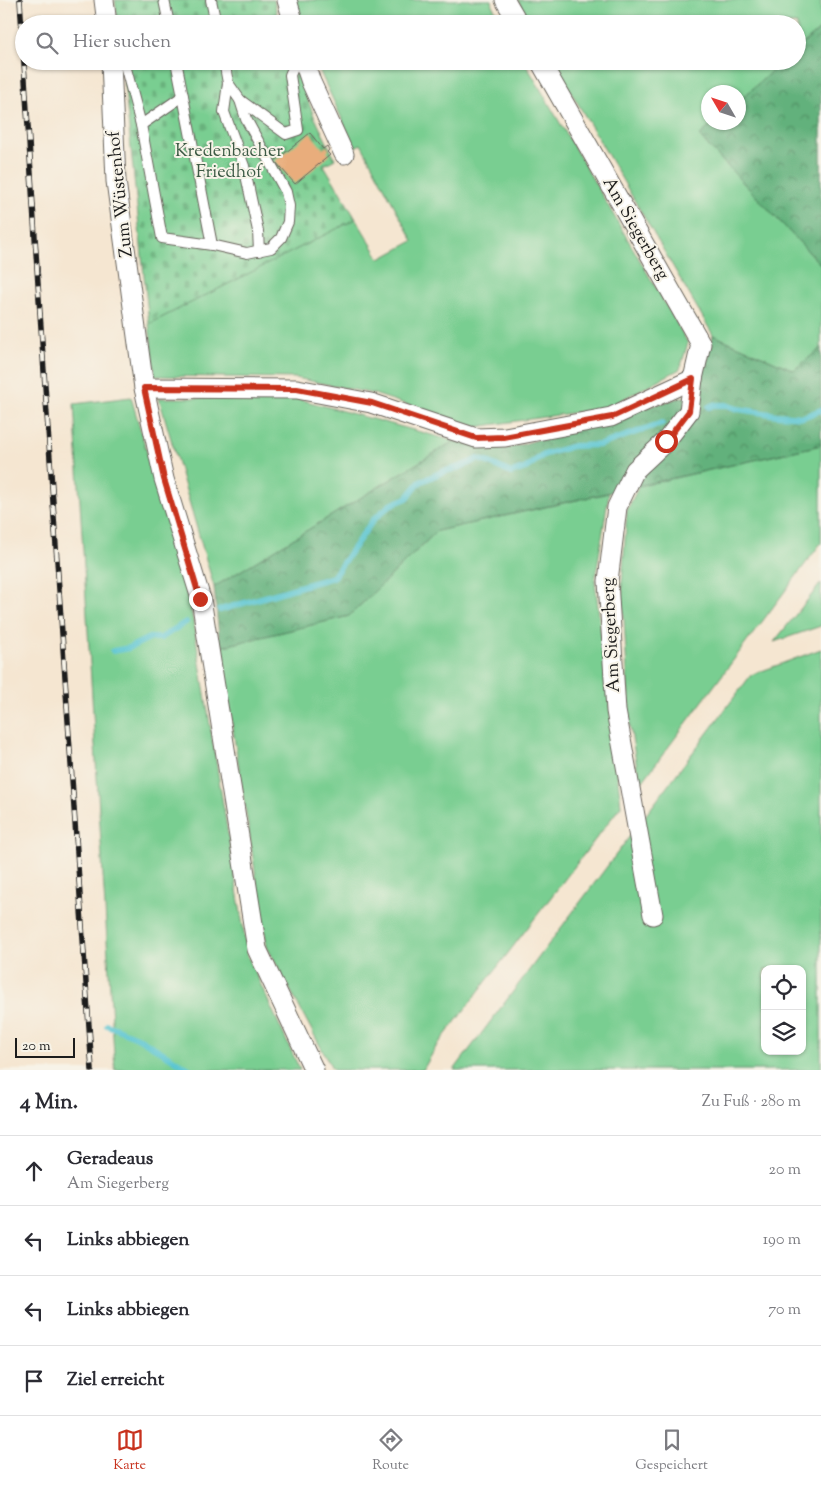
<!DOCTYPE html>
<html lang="de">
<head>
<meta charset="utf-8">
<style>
	:root { --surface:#fff; --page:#f2f2f3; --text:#2b2b33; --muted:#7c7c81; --line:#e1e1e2; --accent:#c8321e }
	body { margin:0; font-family:"Sorts Mill Goudy",serif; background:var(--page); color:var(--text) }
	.controls { position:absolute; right:15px; bottom:15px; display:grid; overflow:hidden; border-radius:10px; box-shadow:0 1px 4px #0004 }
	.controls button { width:45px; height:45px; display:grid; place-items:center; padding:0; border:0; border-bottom:1px solid var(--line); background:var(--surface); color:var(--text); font:25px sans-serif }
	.compass { position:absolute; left:701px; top:85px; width:45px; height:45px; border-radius:50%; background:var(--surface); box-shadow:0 1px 4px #0004; rotate:309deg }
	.scale { position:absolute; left:15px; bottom:12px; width:60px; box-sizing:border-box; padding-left:5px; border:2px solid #1c1c1c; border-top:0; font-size:14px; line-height:18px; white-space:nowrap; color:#1c1c1c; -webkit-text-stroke:4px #f7f3e8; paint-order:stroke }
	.stop { position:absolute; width:15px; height:15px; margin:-11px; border:4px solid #c8321e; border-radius:50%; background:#fff }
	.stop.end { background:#c8321e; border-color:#fff; box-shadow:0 1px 5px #0008 }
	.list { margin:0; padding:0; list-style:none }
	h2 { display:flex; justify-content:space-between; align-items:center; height:65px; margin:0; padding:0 20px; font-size:21px }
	h2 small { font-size:16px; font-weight:400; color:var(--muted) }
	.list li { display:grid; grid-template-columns:32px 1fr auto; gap:15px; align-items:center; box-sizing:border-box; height:70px; padding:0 20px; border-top:1px solid var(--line) }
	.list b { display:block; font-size:19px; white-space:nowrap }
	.list p { margin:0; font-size:16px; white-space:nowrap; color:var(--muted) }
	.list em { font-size:16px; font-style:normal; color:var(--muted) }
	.icon { flex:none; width:28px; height:28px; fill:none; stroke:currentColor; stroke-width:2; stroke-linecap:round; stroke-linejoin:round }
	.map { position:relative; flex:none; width:821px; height:1070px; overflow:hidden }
	.search { position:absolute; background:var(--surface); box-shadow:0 1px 4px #0004; left:15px; right:15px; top:15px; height:55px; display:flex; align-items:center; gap:12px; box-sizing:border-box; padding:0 18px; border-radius:28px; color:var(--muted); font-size:19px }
	.sheet { height:345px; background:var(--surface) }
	nav { display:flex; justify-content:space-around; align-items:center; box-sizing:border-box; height:70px; border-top:1px solid var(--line); background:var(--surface); font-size:14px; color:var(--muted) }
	nav a { display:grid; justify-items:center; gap:2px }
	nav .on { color:var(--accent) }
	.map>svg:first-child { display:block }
</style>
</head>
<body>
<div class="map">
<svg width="821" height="1070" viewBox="0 0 821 1070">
	<defs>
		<pattern id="forest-crowns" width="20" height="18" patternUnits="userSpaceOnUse" patternTransform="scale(1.25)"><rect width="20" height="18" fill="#62b17b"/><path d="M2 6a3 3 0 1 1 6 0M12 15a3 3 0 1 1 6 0" fill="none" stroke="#508f64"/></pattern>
		<pattern id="cemetery-stones" width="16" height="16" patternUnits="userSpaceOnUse" patternTransform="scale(1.25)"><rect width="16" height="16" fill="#79ce91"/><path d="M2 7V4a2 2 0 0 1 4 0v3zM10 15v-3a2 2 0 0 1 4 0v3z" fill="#68b07c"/></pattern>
	</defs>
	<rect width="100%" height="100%" fill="#f7f3e8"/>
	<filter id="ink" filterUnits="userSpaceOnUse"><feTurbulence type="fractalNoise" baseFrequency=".02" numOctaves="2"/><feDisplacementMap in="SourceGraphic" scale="10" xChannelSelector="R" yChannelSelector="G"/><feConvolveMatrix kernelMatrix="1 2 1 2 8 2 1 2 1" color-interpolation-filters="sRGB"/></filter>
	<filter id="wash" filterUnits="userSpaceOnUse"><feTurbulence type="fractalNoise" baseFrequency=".0096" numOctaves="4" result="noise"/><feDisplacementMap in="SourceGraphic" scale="20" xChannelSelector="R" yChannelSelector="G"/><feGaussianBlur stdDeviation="1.12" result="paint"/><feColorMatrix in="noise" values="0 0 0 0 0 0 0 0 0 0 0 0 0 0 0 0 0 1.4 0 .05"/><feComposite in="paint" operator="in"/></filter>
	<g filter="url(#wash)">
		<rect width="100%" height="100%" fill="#f5e6d1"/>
		<g fill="#79ce91" stroke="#4a7556" fill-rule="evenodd">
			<polygon points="295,0 491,0 492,5 503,24 302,24"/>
			<polygon points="518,0 821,0 821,28 797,49 797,24 532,24"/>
			<polygon points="315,61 524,61 688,343 680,369 606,408 476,427 374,394 296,378 155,376 149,324 356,219 380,259 413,241 361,144 355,147"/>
			<polygon points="553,61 783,61 739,101 738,92 708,92 708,122 714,123 699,136 821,265 821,348 794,370 713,335"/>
			<polygon points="131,397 190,602 248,957 300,1070 115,1070 74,404"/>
			<polygon points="159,398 295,398 454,441 214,587"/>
			<polygon points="821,445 821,543 640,785 630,726 622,583 627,510 639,486"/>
			<polygon points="609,493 595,581 621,806 436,1047 423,1070 333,1070 267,947 220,647 349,616 437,531"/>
			<polygon points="821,583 821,626 774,642"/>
			<path d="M821,649V1070H454L751,675ZM765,969H802V1051H765Z"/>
		</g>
		<g fill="url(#forest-crowns)" stroke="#3f664c">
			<polygon points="821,28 821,265 699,136 714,123 738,122 739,101 783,61 797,61 797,49"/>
			<polygon points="713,335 794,370 821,348 821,445 437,531 349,616 220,647 214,587 454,441 506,449 699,392"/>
		</g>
		<g fill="url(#cemetery-stones)" stroke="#4a7556">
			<polygon points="115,0 274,0 279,24 118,24"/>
			<polygon points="122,61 287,61 288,64 297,73 314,116 335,159 324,165 356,219 149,324"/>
		</g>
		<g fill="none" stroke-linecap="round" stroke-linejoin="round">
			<g stroke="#59c5d1" stroke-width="6">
				<polyline points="709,407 713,405 726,405 738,409 777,415 803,417 821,410"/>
				<polyline points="220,610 333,577 373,520 390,505 407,498 420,482 442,472 460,467 478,459 490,463 511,473 526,468 543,455 573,446 600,445 662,423"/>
				<polyline points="113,651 129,648 149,638 161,638 186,622"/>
				<polyline points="107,1025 137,1037 191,1070"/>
			</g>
		</g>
		<g id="blocks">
			<polygon fill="#e9ad7b" points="310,133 323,149 327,146 329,150 327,152 330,155 295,184 275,161"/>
		</g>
	</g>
	<g filter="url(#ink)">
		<use href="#blocks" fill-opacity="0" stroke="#68635b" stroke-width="1"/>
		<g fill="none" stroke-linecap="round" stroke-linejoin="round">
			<g stroke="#68635b" stroke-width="12">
				<g id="service">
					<polyline points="164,0 169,24"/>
					<polyline points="211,0 216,24"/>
					<polyline points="124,61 141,125 183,96 176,61"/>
					<polyline points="224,61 228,83 240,100 286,134 298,130 290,75 295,63 300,61"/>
					<polyline points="228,83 224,112 244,166 258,231 259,251"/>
					<polyline points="183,96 212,245"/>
					<polyline points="141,125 162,238 212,245 247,253 271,248 281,238 288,222 289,206 286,192 246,119 240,100"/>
				</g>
			</g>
			<g stroke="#68635b" stroke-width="21">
				<g id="minor">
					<polyline points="104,0 107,24"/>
					<polyline points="287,0 294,24"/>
					<polyline points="505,0 519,24"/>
					<polyline points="111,61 116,181 144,388 164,479 201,599 257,949 314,1070"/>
					<polyline points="304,61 311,82 344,154"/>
					<polyline points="540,61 701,344 693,379 689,411 666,441 635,470 617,507 608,581 616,711 653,915"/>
					<polyline points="144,388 297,389 371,403 476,438 505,437 611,417 693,379"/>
				</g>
			</g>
			<use href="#service" stroke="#fff" stroke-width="10"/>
			<use href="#minor" stroke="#fff" stroke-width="19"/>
			<g stroke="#1c1c1c" stroke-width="5.5">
				<polyline id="rail" points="20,0 38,284 92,1070"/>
			</g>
			<use href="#rail" stroke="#f7f3e8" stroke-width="4" stroke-dasharray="11" stroke-linecap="butt"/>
		</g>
	</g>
	<g fill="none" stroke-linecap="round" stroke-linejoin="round" filter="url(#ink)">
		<polyline stroke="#c8321e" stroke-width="6" points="200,599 164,479 144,388 297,389 372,403 476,438 504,437 612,417 693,379 689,411 666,441"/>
	</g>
	<g text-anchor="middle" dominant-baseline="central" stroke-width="4" stroke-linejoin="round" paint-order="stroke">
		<g font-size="18" fill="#3d5a45" stroke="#f7f3e8">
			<text x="229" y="152">Kredenbacher<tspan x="229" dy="21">Friedhof</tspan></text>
		</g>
		<g font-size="18" fill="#1c1c1c" stroke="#f7f3e8">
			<text transform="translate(121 194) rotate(-96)">Zum Wüstenhof</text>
			<text transform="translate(635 229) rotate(60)">Am Siegerberg</text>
			<text transform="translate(612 635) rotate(-93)">Am Siegerberg</text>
		</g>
	</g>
</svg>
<div class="controls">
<button><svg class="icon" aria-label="locate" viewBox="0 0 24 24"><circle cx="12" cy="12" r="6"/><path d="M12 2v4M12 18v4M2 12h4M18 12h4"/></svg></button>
<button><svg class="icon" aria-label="layers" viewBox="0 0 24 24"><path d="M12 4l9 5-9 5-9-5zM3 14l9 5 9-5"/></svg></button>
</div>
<svg class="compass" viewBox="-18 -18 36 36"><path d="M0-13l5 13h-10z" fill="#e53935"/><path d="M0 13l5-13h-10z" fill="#7c7c81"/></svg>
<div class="scale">20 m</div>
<div class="stop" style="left:666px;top:441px"></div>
<div class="stop end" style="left:200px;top:599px"></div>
<div class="search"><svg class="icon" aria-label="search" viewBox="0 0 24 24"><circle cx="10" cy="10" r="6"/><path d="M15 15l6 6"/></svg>Hier suchen</div>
</div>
<section class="sheet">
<h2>4 Min.<small>Zu Fuß · 280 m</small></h2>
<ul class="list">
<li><svg class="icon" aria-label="ahead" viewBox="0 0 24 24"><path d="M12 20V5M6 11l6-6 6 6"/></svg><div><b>Geradeaus</b><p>Am Siegerberg</p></div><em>20 m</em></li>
<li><svg class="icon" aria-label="left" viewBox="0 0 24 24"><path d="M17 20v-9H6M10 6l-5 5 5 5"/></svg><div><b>Links abbiegen</b></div><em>190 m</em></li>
<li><svg class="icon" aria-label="left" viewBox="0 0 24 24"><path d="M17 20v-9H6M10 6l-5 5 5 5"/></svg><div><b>Links abbiegen</b></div><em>70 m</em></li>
<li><svg class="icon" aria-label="arrive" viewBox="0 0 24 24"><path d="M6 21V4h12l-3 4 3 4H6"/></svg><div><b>Ziel erreicht</b></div></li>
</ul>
</section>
<nav>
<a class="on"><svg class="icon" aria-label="map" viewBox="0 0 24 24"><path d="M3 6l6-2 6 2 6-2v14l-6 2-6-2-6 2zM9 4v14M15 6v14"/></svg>Karte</a>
<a><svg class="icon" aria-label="directions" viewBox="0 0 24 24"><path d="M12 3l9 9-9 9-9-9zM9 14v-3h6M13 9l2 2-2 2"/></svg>Route</a>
<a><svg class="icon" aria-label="saved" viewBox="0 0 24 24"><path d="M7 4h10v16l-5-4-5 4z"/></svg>Gespeichert</a>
</nav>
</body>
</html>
